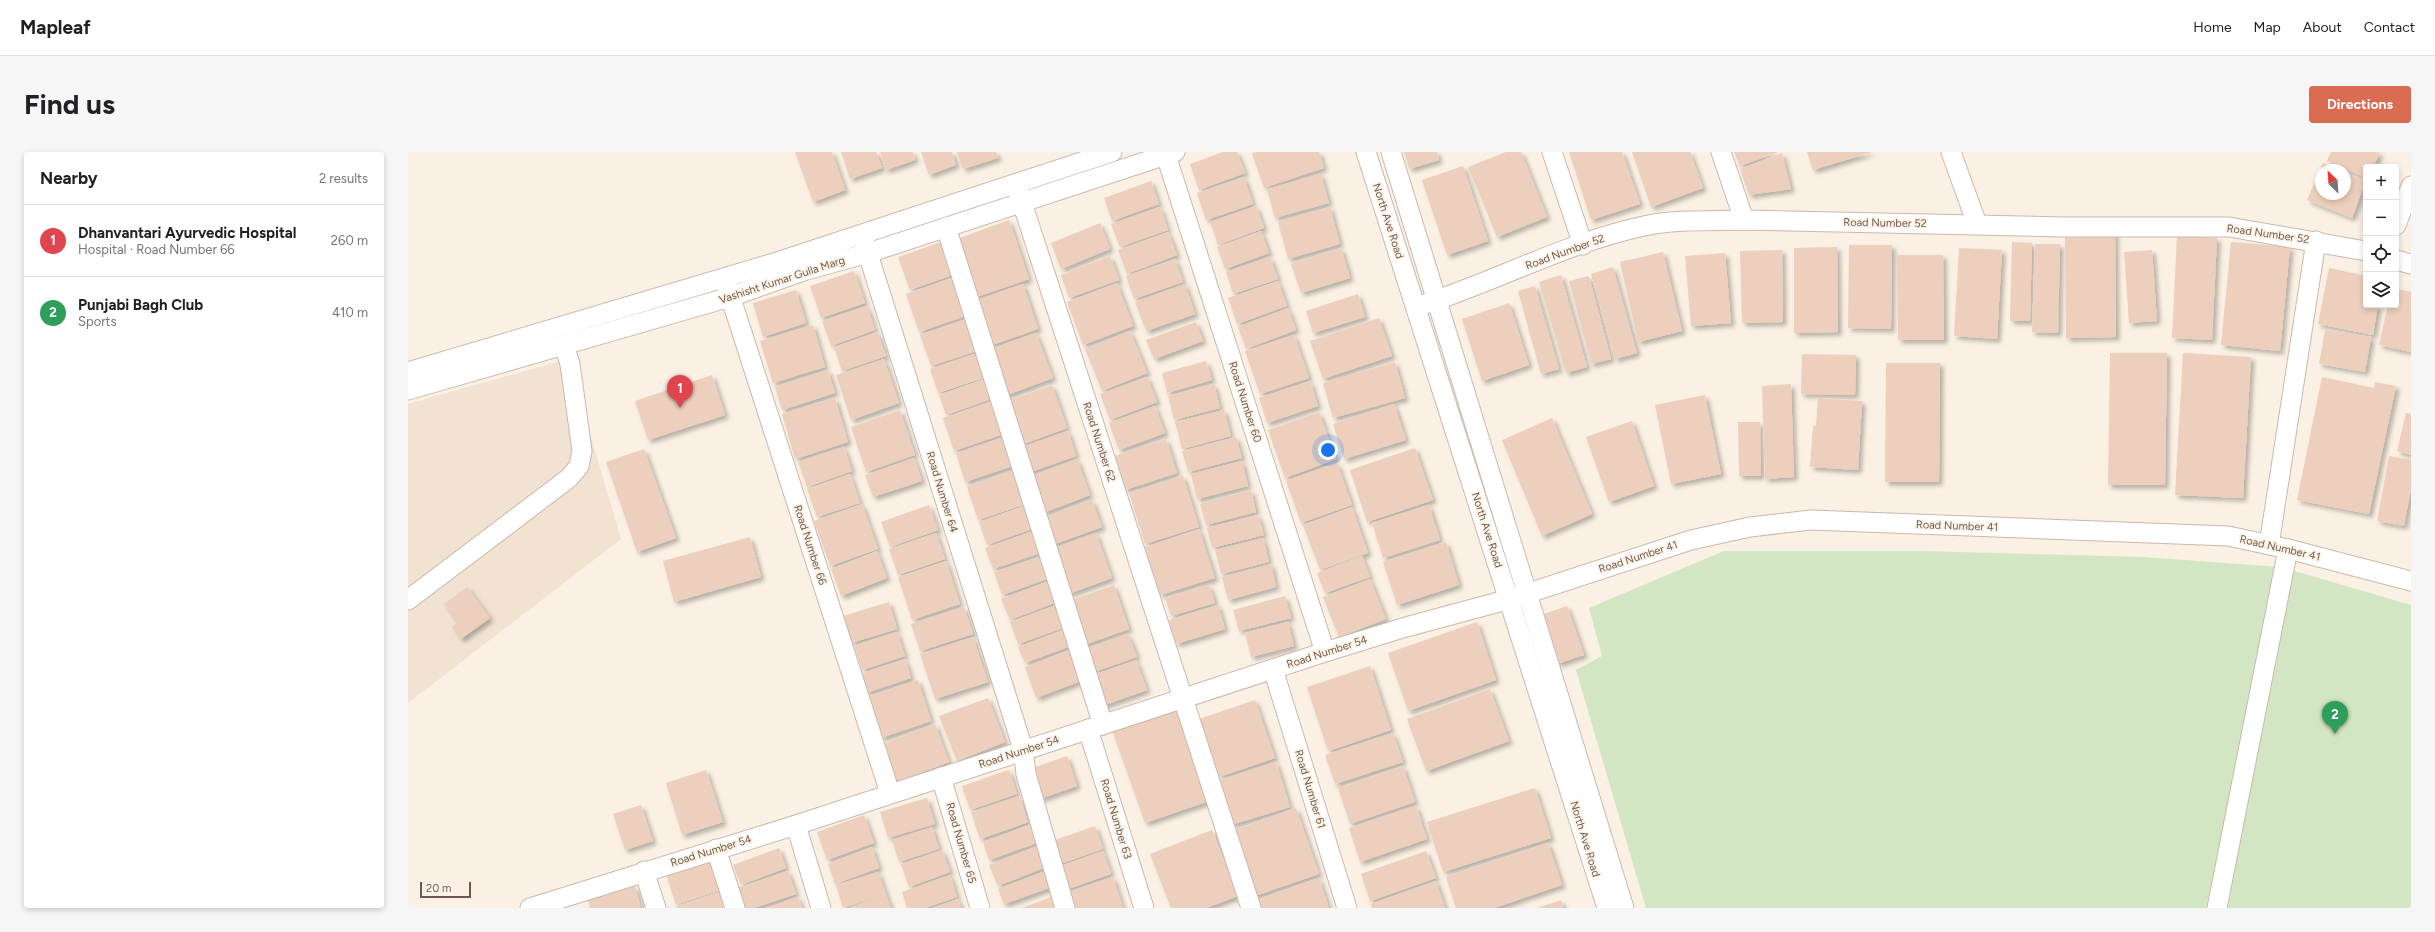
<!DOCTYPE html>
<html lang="en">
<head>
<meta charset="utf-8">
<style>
	:root { --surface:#fff; --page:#f6f6f6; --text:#202124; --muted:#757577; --line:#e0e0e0; --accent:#da6c52 }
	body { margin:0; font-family:Figtree,sans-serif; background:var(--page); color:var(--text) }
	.controls { position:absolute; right:12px; top:12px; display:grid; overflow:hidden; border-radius:4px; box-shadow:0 2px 6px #0003 }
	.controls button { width:36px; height:36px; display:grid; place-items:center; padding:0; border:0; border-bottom:1px solid var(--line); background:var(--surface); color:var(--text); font:20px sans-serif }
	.compass { position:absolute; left:1907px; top:12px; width:36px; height:36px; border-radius:50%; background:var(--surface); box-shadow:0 2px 6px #0003; rotate:335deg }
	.scale { position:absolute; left:12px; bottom:10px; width:51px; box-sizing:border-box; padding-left:4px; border:2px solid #70574c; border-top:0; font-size:11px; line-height:14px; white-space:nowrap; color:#70574c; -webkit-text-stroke:3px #fdf5e9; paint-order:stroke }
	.you { position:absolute; left:920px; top:298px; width:14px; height:14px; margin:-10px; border:3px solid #fff; border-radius:50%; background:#1a73e8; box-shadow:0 0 0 6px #1a73e833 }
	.badge { display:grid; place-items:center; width:26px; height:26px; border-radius:50%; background:var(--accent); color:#fff; font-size:13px; font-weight:700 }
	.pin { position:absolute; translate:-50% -33px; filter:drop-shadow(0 1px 2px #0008) }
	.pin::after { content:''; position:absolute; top:21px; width:14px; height:12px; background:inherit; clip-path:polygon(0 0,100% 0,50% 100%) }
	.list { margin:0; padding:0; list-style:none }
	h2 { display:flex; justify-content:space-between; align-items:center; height:52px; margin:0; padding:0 16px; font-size:17px }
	h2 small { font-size:13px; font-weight:400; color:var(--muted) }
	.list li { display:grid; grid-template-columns:26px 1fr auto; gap:12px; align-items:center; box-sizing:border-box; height:72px; padding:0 16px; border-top:1px solid var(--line) }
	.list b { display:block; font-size:15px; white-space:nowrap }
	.list p { margin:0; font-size:13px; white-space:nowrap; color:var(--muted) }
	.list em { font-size:13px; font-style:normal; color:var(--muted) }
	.icon { flex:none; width:22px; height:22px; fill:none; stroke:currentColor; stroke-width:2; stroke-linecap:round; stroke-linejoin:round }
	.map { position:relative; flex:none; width:2003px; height:756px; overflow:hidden; border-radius:4px }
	header { display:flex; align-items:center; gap:24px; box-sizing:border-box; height:56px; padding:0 20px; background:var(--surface); border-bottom:1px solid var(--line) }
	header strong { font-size:19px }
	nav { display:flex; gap:22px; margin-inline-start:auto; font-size:14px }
	.intro { display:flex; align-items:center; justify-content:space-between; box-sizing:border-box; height:96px; padding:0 24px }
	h1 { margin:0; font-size:28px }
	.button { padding:10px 18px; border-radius:4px; background:var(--accent); color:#fff; font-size:14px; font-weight:700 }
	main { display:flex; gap:24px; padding:0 24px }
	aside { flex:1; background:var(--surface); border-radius:4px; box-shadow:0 2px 6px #0003 }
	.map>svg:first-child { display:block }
</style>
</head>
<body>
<header>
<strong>Mapleaf</strong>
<nav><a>Home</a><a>Map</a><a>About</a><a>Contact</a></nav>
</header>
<div class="intro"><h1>Find us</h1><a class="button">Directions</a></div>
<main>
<aside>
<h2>Nearby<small>2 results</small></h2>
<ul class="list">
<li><span class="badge" style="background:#e0444e">1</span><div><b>Dhanvantari Ayurvedic Hospital</b><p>Hospital · Road Number 66</p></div><em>260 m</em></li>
<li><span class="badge" style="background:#2e9e5b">2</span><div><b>Punjabi Bagh Club</b><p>Sports</p></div><em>410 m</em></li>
</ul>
</aside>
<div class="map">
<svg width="2003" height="756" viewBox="0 0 2003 756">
	<defs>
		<filter id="shadow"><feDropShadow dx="3.5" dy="3.5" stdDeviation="2" flood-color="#0004"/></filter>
	</defs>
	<rect width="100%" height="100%" fill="#faf0e3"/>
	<polygon fill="#f1e2d2" points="160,207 213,387 0,551 0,252"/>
	<g fill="#d2e6c3">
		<polygon points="1316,399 1512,399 1736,405 1871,415 1798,756 1238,756 1168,518 1194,504 1181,456"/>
		<polygon points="1883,418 2003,453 2003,756 1820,756 1826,711"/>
	</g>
	<g fill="#edcfbd" filter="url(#shadow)">
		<polygon points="387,0 424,0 437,38 405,50"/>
		<polygon points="433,0 468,0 474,16 442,27"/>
		<polygon points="472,0 505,0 507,8 478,18"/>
		<polygon points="513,0 544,0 548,13 521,23"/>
		<polygon points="549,0 588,0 590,6 555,17"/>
		<polygon points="815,0 829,0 837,21 791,38 782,12"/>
		<polygon points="848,0 911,0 916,16 856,36 844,1"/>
		<polygon points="996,0 1029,0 1031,8 1001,17"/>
		<polygon points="1098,0 1113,0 1139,65 1089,85 1060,15"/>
		<polygon points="1161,0 1214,0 1232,52 1183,68"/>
		<polygon points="1224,0 1282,0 1295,36 1243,55"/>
		<polygon points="1326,0 1370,0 1332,14"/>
		<polygon points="1399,0 1464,0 1405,18"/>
		<polygon points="1923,0 1970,0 1972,1 1965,15 1958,15 1958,26 1919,9"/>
		<polygon points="1374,1 1383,37 1341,43 1332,17"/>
		<polygon points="1915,11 1932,18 1913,18 1913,42 1937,42 1937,20 1958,28 1944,66 1899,48"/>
		<polygon points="1055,14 1080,89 1039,103 1014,28"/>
		<polygon points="913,22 921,51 867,66 859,37"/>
		<polygon points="836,25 845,52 798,68 789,41"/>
		<polygon points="743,29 751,52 704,69 696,46"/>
		<polygon points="848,54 856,76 810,93 802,70"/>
		<polygon points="752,55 760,78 712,95 703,72"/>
		<polygon points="922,55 932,92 880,107 870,70"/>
		<polygon points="601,68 621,127 566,146 546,88"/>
		<polygon points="692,71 702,97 653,117 643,91"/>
		<polygon points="853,79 861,101 817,117 809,95"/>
		<polygon points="1657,79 1707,79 1708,185 1658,186"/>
		<polygon points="760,80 769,103 719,122 710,98"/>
		<polygon points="1769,84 1809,86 1804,188 1764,186"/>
		<polygon points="536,89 547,122 502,138 490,105"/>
		<polygon points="1604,90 1624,91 1622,169 1602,169"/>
		<polygon points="1823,90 1882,95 1872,199 1813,193"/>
		<polygon points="1627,92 1652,92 1650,181 1624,180"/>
		<polygon points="1441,93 1484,93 1483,177 1440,176"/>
		<polygon points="1429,95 1430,180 1386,181 1386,96"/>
		<polygon points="933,96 942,126 893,141 883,112"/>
		<polygon points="1551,96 1594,98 1589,187 1546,184"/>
		<polygon points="1374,98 1375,170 1334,171 1332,99"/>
		<polygon points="1744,98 1749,169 1721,171 1716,100"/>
		<polygon points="1255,100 1274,179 1230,190 1212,110"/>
		<polygon points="1317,101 1323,171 1283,174 1277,104"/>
		<polygon points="1489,103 1535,103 1536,188 1490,188"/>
		<polygon points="702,104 711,128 661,146 653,123"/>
		<polygon points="862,105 870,127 825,142 818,120"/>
		<polygon points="767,107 775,130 726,147 718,124"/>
		<polygon points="1205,115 1229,201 1207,207 1183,122"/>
		<polygon points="1921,116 1958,124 1958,153 1970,153 1965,183 1910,172"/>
		<polygon points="446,119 457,151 413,166 402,134"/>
		<polygon points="1153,123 1179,215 1158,221 1131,130"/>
		<polygon points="549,124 563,162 511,180 498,142"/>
		<polygon points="1181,124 1203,207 1183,212 1161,129"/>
		<polygon points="870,129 879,154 829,172 820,146"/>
		<polygon points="709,131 725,174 675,193 659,150"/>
		<polygon points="615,132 630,177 581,194 566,149"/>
		<polygon points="777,132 787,162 738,179 727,150"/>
		<polygon points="1127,134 1151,217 1133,222 1110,139"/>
		<polygon points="1988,137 2003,140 2003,200 1971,193 1980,153 1988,153"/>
		<polygon points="388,138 398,171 355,185 345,151"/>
		<polygon points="950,142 957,165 905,181 898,159"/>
		<polygon points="1101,151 1121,213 1074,229 1054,167"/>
		<polygon points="459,154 467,178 423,194 414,169"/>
		<polygon points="880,156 888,178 838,197 830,175"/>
		<polygon points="971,166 984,204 915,227 902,189"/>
		<polygon points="558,167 569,199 523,214 512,183"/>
		<polygon points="788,170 795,189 746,207 738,188"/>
		<polygon points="405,173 417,215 365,231 352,189"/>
		<polygon points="1917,178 1963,185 1957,220 1911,212"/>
		<polygon points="722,179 739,221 694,239 677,197"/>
		<polygon points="469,180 478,204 434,219 426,195"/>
		<polygon points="628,181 645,226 596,244 580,198"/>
		<polygon points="886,183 901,226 852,242 837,199"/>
		<polygon points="1702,201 1759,201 1757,333 1700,333"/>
		<polygon points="1775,201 1843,205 1835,346 1767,343"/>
		<polygon points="566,202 575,226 530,241 522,217"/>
		<polygon points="1394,202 1448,203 1447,243 1393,242"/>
		<polygon points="476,207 491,251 443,268 428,223"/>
		<polygon points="798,209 804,228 759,241 754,221"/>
		<polygon points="987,210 997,246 925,266 915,231"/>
		<polygon points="1478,211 1532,211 1531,330 1477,330"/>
		<polygon points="420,218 427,241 374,258 367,235"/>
		<polygon points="304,223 317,263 240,288 227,249"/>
		<polygon points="739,225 749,250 702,268 692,242"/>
		<polygon points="1914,225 1966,236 1967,230 1988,234 1961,362 1889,348"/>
		<polygon points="579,226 586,246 538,263 531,243"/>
		<polygon points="902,229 910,254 859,271 851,246"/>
		<polygon points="806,232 812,256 766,268 760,244"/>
		<polygon points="1383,232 1386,325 1357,327 1354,234"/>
		<polygon points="644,233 659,276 613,293 597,250"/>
		<polygon points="1297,243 1313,322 1263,332 1247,253"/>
		<polygon points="427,246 440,290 387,307 374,262"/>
		<polygon points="1410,246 1454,249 1450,318 1402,315 1405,274 1408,274"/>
		<polygon points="590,247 601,280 546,299 535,266"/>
		<polygon points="986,252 998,288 936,307 925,272"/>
		<polygon points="747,254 757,281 711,298 701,271"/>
		<polygon points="492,258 507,303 458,320 443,275"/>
		<polygon points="816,258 823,284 774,297 767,270"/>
		<polygon points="911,260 928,307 877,326 860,278"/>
		<polygon points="1998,261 2003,262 2003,303 1989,299"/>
		<polygon points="1144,266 1184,362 1134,384 1094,288"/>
		<polygon points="1224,269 1246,334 1201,350 1178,285"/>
		<polygon points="1330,270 1352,270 1353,324 1331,324"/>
		<polygon points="660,279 668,304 620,321 611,296"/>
		<polygon points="596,285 605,314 557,330 548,301"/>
		<polygon points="828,285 834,306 780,320 774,299"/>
		<polygon points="758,287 769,321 717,338 706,304"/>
		<polygon points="436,295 444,319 399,335 390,310"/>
		<polygon points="1007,296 1025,348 959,370 942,318"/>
		<polygon points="236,297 268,386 229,400 198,310"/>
		<polygon points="1981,304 2003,308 2003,337 1996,374 1969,369"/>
		<polygon points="506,306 514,329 465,345 457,323"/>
		<polygon points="669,307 682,343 635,361 621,325"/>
		<polygon points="834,309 840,334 789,347 783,322"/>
		<polygon points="929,311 944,353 893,371 878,329"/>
		<polygon points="607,318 618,352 570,368 559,335"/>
		<polygon points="442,322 452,351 409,365 399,337"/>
		<polygon points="775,324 791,375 737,392 721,341"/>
		<polygon points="843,338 848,360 798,373 792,352"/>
		<polygon points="684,348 694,375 644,393 635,366"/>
		<polygon points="454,352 470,397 422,414 406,369"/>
		<polygon points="521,353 530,378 482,395 473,370"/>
		<polygon points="619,353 627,376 579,393 571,370"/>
		<polygon points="1021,353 1032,388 975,406 964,371"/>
		<polygon points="944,355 960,401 912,418 895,373"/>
		<polygon points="850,363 856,383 804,396 799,376"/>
		<polygon points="791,377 807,426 752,443 737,395"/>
		<polygon points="625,379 632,401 585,417 577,396"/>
		<polygon points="528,381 537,407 490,423 481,397"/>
		<polygon points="688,381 704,426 660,442 644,397"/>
		<polygon points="342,385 353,425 266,450 255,409"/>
		<polygon points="855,386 861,410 813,422 807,398"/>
		<polygon points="1038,390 1051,433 989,453 975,410"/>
		<polygon points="469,399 479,426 433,444 423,417"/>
		<polygon points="634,404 642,426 594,443 586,420"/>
		<polygon points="954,404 962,425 917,441 909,421"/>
		<polygon points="538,409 552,452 504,468 490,425"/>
		<polygon points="863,412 868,435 820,448 814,425"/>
		<polygon points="962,427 978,467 931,485 915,445"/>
		<polygon points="641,429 649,450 602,468 593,447"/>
		<polygon points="706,433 721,477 673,494 658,450"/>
		<polygon points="801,433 807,451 763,464 757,446"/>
		<polygon points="59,435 82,466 53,487 44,475 50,470 36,452"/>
		<polygon points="877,444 883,466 831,479 825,458"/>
		<polygon points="481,450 489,477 443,491 435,464"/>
		<polygon points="651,452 658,475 610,492 602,470"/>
		<polygon points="810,453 817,477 768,492 761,468"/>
		<polygon points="1159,454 1176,503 1149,512 1133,463"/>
		<polygon points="556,455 565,482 512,499 503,472"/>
		<polygon points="880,470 886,494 843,505 837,481"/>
		<polygon points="1069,470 1088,528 1000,559 980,501"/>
		<polygon points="657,477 663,494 617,511 610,495"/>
		<polygon points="489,480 497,504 454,518 446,494"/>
		<polygon points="720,482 729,505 686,520 678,497"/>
		<polygon points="565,485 580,530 527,547 512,502"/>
		<polygon points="662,498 673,529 628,546 617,515"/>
		<polygon points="497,507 503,526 458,541 452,522"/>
		<polygon points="728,508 739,538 694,554 683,524"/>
		<polygon points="962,514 983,578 920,599 899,535"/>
		<polygon points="510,528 523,569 473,586 459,545"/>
		<polygon points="1082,537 1101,589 1018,619 999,567"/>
		<polygon points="580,546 597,590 549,609 531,564"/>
		<polygon points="847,548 867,606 811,625 791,567"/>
		<polygon points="772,554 804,648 737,671 704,578"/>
		<polygon points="527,572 541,610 488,630 474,592"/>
		<polygon points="985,581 995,610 927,632 917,603"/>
		<polygon points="659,604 669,634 632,647 622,617"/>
		<polygon points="868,610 882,655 823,673 809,629"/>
		<polygon points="995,614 1007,650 942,672 930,636"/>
		<polygon points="298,618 315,670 274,683 258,631"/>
		<polygon points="601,618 609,642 562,658 554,634"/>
		<polygon points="1127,636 1143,686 1035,720 1019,670"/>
		<polygon points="611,644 620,670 572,687 563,660"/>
		<polygon points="519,646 527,672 480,686 472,660"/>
		<polygon points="233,653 245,689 217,698 205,662"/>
		<polygon points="1008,654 1019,687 952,710 941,676"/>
		<polygon points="888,656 911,722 844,745 821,680"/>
		<polygon points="456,663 466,691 419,708 409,680"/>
		<polygon points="622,673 629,691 581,708 575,690"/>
		<polygon points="687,674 695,697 649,713 641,690"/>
		<polygon points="524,675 531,697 491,710 484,688"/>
		<polygon points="804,678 830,744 798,756 763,756 742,702"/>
		<polygon points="1140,691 1154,733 1086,756 1048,756 1038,725"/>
		<polygon points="630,694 638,715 590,734 581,713"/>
		<polygon points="464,695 471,716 427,732 420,712"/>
		<polygon points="371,696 378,716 333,733 325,713"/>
		<polygon points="534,698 542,720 501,735 493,712"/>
		<polygon points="695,699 703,722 657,738 649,715"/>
		<polygon points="1018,699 1028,726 962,749 953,722"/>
		<polygon points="303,707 313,738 268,753 258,722"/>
		<polygon points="380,719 388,742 346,756 336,756 329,736"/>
		<polygon points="638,719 644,735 596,752 590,737"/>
		<polygon points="470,720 483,756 441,756 469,745 435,756 428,733"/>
		<polygon points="542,723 549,745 517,756 499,756 494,740"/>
		<polygon points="705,725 715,756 659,756 654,742"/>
		<polygon points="911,726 921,756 851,756 849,748"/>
		<polygon points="1028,729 1037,756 964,756 963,752"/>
		<polygon points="227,734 233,756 182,756 180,748"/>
		<polygon points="317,738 323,756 269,756 269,754"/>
		<polygon points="648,743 652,756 614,756"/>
		<polygon points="390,745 394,756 359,756"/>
		<polygon points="550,747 553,756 524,756"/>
		<polygon points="1153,748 1155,756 1129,756"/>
	</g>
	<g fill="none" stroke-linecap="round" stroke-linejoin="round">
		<g stroke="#cab8ab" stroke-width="21">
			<g id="minor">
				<polyline points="757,0 917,500"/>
				<polyline points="958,0 1199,756"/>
				<polyline points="983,0 1216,756"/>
				<polyline points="1144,0 1175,93"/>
				<polyline points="1313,0 1336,68"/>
				<polyline points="1543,0 1569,72"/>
				<polyline points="608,32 843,756"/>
				<polyline points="1988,73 2003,34"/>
				<polyline points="538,75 695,573"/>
				<polyline points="456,89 615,597 618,622 657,756"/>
				<polyline points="1988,108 2003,112"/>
				<polyline points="319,134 482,641"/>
				<path d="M1008,155C1084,131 1157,91 1236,74C1268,67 1303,69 1336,68L1656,75H1821L1958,99"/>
				<polyline points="0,220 369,110 704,0"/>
				<polyline points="0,238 322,145 395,119 460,101 767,0"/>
				<polyline points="1861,393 1908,89"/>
				<polyline points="0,448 161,326 171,314 174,299 162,212 156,193"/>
				<polyline points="865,517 939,756"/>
				<polyline points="680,577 736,756"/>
				<polyline points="533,625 572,756"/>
				<polyline points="388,673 413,756"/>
				<polyline points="308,697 327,756"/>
				<polyline points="236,719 248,756"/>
				<polyline points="122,756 388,673 917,500 998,475 1102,447 1283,388 1342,375 1403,368 1820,384 1880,397 2003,429"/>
				<polyline points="1809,756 1880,397"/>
			</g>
		</g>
		<use href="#minor" stroke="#fff" stroke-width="19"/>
	</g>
	<g text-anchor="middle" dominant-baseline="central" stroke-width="4" stroke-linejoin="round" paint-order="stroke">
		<g font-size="11" fill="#70574c" stroke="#fdf5e9">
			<text transform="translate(980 69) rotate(72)">North Ave Road</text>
			<text transform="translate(1477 71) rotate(1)">Road Number 52</text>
			<text transform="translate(1860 82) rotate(8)">Road Number 52</text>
			<text transform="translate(1157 100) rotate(-20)">Road Number 52</text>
			<text transform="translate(374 128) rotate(-18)">Vashisht Kumar Gulla Marg</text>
			<text transform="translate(837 250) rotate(72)">Road Number 60</text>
			<text transform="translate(691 290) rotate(72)">Road Number 62</text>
			<text transform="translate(534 340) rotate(73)">Road Number 64</text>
			<text transform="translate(1549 374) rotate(2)">Road Number 41</text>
			<text transform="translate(1079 378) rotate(72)">North Ave Road</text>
			<text transform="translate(402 393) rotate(72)">Road Number 66</text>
			<text transform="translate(1872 396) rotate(13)">Road Number 41</text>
			<text transform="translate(1230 405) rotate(-18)">Road Number 41</text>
			<text transform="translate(919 500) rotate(-18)">Road Number 54</text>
			<text transform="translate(611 600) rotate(-18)">Road Number 54</text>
			<text transform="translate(902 637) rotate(73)">Road Number 61</text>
			<text transform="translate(708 667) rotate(73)">Road Number 63</text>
			<text transform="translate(1177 687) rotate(73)">North Ave Road</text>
			<text transform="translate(553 691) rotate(74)">Road Number 65</text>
			<text transform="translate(303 699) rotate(-17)">Road Number 54</text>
		</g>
	</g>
</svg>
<div class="controls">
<button>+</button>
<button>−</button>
<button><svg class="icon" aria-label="locate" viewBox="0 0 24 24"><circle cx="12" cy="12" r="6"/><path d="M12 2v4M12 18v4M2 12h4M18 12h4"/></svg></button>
<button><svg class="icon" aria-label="layers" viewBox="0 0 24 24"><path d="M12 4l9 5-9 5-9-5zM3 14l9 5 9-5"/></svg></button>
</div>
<svg class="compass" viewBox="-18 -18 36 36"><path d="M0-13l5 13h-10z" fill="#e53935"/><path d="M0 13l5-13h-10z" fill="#757577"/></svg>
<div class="scale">20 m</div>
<div class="you"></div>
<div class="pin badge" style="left:272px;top:256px;background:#e0444e">1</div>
<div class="pin badge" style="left:1927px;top:582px;background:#2e9e5b">2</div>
</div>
</main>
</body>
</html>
